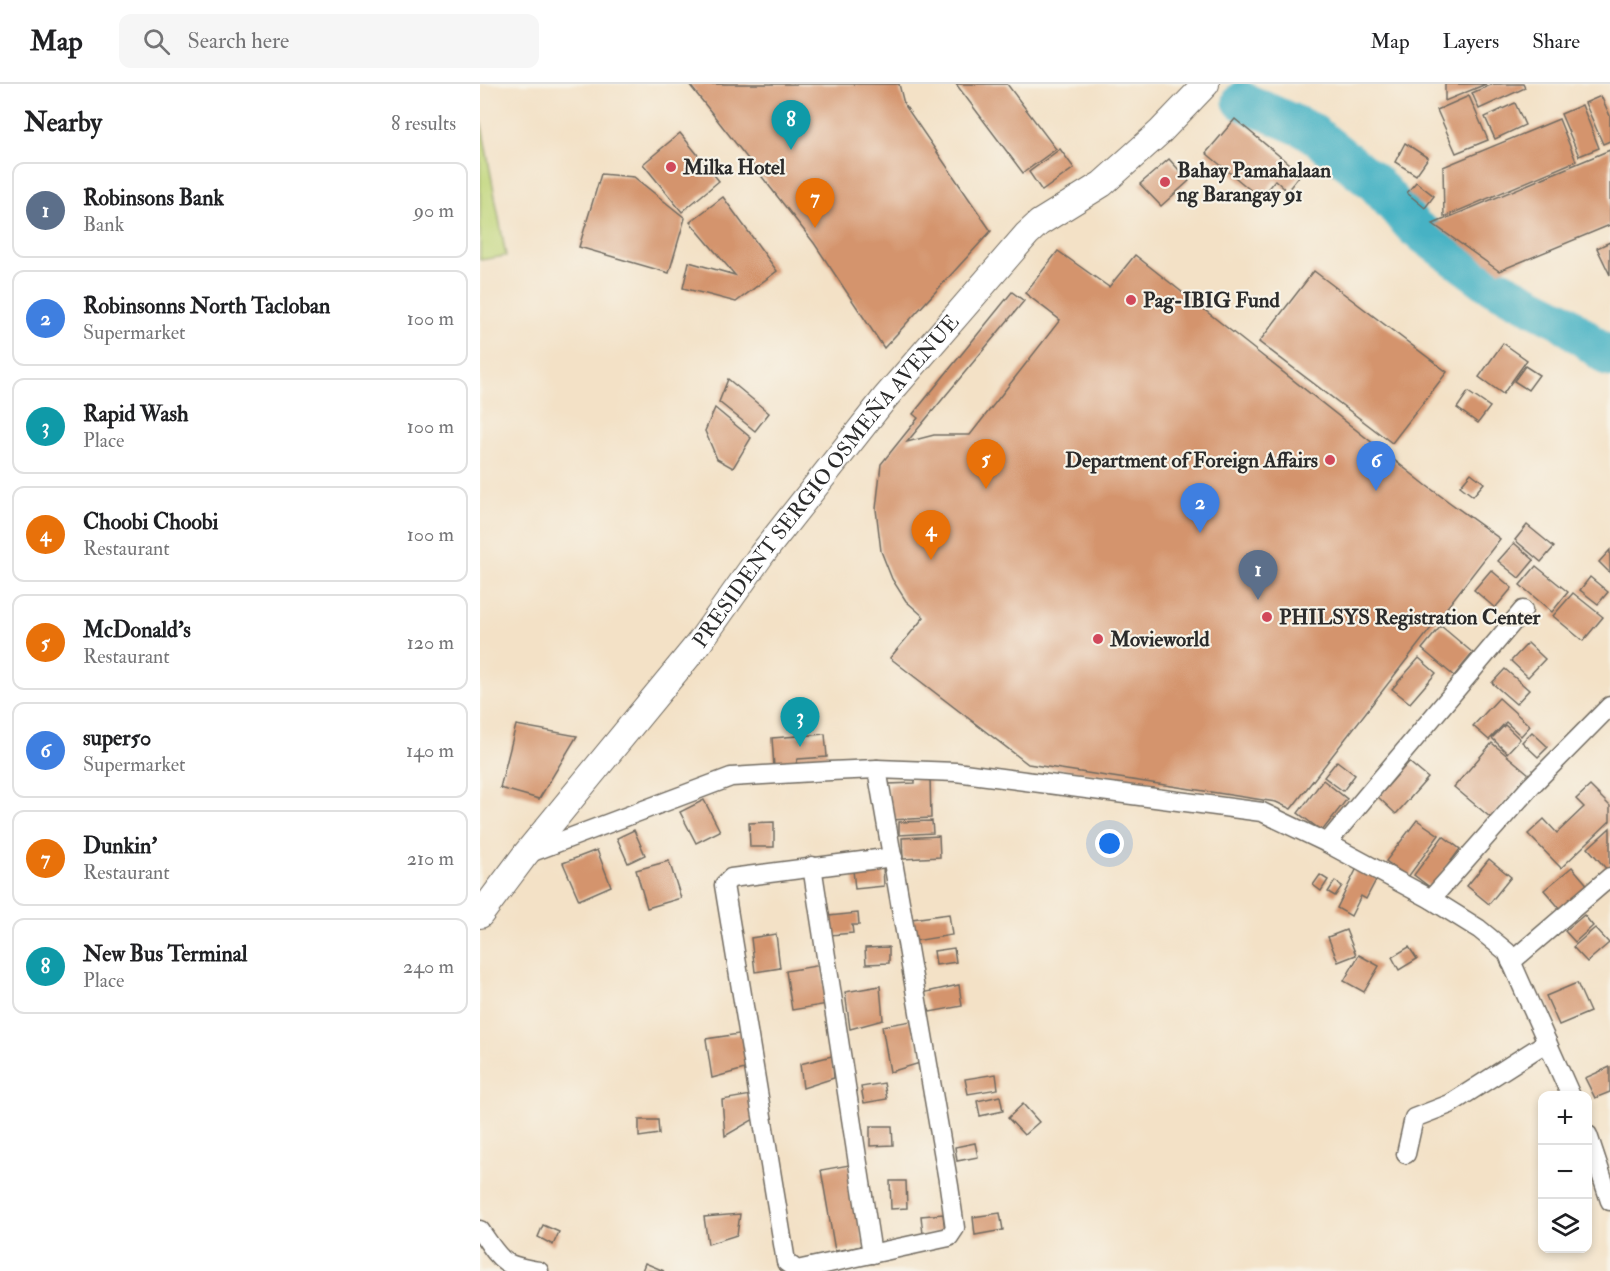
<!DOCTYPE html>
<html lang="en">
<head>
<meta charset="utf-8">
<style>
	:root { --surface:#fff; --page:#f6f6f6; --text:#202124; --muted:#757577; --line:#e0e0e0; --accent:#d1495b }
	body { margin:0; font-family:"IM FELL Double Pica",serif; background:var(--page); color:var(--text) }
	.controls { position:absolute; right:18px; bottom:18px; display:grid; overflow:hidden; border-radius:12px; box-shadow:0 3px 9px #0003 }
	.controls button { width:54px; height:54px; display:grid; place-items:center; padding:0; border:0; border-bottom:2px solid var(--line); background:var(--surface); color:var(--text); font:30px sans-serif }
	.you { position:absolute; left:630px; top:760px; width:21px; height:21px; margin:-15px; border:4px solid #fff; border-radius:50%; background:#1a73e8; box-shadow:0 0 0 9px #1a73e833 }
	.badge { display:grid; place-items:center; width:39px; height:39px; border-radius:50%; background:var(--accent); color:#fff; font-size:20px; font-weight:700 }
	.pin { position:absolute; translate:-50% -50px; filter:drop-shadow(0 2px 3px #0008) }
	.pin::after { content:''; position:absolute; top:32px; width:21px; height:18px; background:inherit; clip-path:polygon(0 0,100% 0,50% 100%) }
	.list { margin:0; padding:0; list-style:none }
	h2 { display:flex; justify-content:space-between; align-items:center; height:78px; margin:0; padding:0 24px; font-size:26px }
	h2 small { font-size:20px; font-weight:400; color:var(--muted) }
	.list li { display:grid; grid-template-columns:39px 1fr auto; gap:18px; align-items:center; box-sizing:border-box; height:96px; margin:0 12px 12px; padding:0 12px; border:2px solid var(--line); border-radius:12px }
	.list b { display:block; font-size:22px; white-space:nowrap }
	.list p { margin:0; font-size:20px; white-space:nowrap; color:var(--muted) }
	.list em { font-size:20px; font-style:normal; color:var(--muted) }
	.icon { flex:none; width:33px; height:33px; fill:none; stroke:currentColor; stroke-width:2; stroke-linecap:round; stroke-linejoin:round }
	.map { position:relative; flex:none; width:1130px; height:1187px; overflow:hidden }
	header { display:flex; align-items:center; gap:36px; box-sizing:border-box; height:84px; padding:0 30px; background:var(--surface); border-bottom:2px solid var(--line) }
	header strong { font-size:28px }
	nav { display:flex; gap:33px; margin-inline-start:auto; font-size:21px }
	.search { width:420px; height:54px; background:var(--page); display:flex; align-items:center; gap:15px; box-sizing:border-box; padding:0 21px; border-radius:12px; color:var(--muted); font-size:22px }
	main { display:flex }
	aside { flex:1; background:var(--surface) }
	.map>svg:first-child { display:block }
</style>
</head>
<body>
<header>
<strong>Map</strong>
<div class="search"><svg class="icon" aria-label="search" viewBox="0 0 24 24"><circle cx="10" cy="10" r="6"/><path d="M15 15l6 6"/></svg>Search here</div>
<nav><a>Map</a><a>Layers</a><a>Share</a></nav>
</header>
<main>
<aside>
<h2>Nearby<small>8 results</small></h2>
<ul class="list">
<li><span class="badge" style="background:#5c6f8a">1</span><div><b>Robinsons Bank</b><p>Bank</p></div><em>90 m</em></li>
<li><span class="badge" style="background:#3f7fe0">2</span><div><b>Robinsonns North Tacloban</b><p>Supermarket</p></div><em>100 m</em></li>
<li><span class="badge" style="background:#0f9aa8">3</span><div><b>Rapid Wash</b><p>Place</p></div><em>100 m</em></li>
<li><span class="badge" style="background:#e8710a">4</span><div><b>Choobi Choobi</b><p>Restaurant</p></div><em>100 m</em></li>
<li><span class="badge" style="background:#e8710a">5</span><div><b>McDonald's</b><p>Restaurant</p></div><em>120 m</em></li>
<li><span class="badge" style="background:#3f7fe0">6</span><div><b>super50</b><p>Supermarket</p></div><em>140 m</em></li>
<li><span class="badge" style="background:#e8710a">7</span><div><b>Dunkin'</b><p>Restaurant</p></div><em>210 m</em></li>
<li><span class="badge" style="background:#0f9aa8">8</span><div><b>New Bus Terminal</b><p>Place</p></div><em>240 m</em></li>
</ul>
</aside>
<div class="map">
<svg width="1130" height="1187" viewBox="0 0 1130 1187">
	<rect width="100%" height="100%" fill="#f7f3e8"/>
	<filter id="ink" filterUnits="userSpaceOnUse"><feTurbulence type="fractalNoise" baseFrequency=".0167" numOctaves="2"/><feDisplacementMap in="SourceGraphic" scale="12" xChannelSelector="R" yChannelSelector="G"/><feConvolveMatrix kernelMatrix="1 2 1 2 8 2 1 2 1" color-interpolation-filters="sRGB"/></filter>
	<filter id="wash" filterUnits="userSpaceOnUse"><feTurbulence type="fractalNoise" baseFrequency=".008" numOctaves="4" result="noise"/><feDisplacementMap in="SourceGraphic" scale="24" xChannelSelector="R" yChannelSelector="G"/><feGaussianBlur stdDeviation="1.35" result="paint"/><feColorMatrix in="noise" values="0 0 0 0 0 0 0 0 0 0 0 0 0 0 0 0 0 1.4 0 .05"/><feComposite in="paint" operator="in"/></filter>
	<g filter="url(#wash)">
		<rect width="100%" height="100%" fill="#f3e1c6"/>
		<polygon fill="#c0d579" stroke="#768052" stroke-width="1.5" points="0,32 26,172 0,176"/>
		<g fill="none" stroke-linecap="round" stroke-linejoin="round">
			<polyline stroke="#46b2c4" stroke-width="39" points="762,17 830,47 895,99 935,144 1012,201 1081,236 1130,274"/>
		</g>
		<g id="blocks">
			<g fill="#d4946d">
				<polygon points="209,0 419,0 424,20 511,147 404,264 334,159"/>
				<polygon points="476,0 527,0 576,65 543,89"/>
				<polygon points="965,0 1006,0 965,17"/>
				<polygon points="1013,0 1043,0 1045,4 999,25 992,9"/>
				<polygon points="989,12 1008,56 976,69 957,26"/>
				<polygon points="1121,12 1130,32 1130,57 1123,60 1105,19"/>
				<polygon points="1035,19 1045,41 1015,55 1005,33"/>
				<polygon points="1102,21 1119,64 1099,72 1081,30"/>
				<polygon points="755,35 821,90 807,107 795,96 780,114 726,69"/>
				<polygon points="1079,35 1096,77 964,133 963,83"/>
				<polygon points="200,49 239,97 202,128 163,80"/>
				<polygon points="925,59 948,74 936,91 915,78"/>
				<polygon points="580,65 594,84 562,107 549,88"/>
				<polygon points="1130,66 1130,141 1019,187 953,140"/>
				<polygon points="689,75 709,97 681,122 660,100"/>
				<polygon points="121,90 154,93 205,134 189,189 99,163"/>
				<polygon points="936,98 954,112 945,124 927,109"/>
				<polygon points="243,113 297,187 256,218 203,204 209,178 255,191 210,138"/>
				<polygon points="1130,158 1130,191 1117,164"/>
				<polygon points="578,167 629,203 655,171 947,402 1020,455 811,725 796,718 548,680 410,574 444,533 426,517 412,495 401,467 396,425 401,380 438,334 433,330 532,208 544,217 427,358 454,351 490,351 580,236 545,209"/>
				<polygon points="834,187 967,288 912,359 779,258"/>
				<polygon points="1023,259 1047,276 1023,310 999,293"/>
				<polygon points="1045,282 1059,291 1048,306 1034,297"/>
				<polygon points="248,295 289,329 275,347 239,318"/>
				<polygon points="988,308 1010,323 998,339 977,324"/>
				<polygon points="235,324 271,354 253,384 237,375 225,347"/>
				<polygon points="991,389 1004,399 993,412 980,402"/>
				<polygon points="1047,441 1074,463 1061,478 1035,456"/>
				<polygon points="1034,459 1054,476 1039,494 1018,477"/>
				<polygon points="1130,466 1130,489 1119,478"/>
				<polygon points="1056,482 1088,508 1072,528 1040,501"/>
				<polygon points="1011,486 1032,504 1015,524 994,506"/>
				<polygon points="1110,493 1128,508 1118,520 1100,506"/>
				<polygon points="1093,509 1123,533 1103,557 1073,532"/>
				<polygon points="961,542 993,569 974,592 942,565"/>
				<polygon points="1048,559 1065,575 1048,593 1031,577"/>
				<polygon points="939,574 956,589 930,619 912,605"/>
				<polygon points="1025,585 1049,606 1036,620 1012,599"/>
				<polygon points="1019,614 1050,642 1041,652 1026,638 1009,656 993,642"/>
				<polygon points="36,641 97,652 59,715 20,704"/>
				<polygon points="1025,641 1040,655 1027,669 1012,654"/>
				<polygon points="1052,648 1068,663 1058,673 1042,658"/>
				<polygon points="345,650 347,673 318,675 315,682 294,683 292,654"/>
				<polygon points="1012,659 1049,690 1011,734 974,703"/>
				<polygon points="857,677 875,691 863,707 844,693"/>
				<polygon points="929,678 948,694 916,730 898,713"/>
				<polygon points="450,693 451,734 409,736 408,700 435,699 435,694"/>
				<polygon points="843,696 867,715 842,747 818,729"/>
				<polygon points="1110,702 1130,722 1130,737 1081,784 1048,750 1064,735 1077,749 1104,723 1096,715"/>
				<polygon points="224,716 240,747 216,759 200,728"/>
				<polygon points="937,736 959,751 928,793 906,777"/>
				<polygon points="452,737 453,749 419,751 419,738"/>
				<polygon points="294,738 294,763 270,763 269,739"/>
				<polygon points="1130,744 1130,789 1108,764"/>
				<polygon points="154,746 165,771 148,779 137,754"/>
				<polygon points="459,752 460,773 423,775 422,754"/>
				<polygon points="963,752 980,765 951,804 934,791"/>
				<polygon points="117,766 131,802 99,816 83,779"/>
				<polygon points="1009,775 1031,793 1009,820 987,802"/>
				<polygon points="189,777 201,814 167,824 156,786"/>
				<polygon points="403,783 404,802 375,805 373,786"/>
				<polygon points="1092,783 1110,804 1082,827 1064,806"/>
				<polygon points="877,784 897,794 886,815 881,812 871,832 857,824"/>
				<polygon points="840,791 848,796 841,807 833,801"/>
				<polygon points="855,797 862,802 855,812 848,808"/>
				<polygon points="378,829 379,841 372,841 373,849 350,851 349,832"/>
				<polygon points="469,830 472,851 435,857 432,835"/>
				<polygon points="1104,831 1113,842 1095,858 1085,847"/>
				<polygon points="1115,844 1129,859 1107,878 1093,863"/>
				<polygon points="866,846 876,871 858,878 848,853"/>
				<polygon points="296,850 300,884 275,888 271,854"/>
				<polygon points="409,863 409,879 386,880 385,864"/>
				<polygon points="929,863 937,875 919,886 912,873"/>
				<polygon points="474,864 476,878 456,881 454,867"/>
				<polygon points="879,871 899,882 884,908 864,897"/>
				<polygon points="341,881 348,920 312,926 306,887"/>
				<polygon points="1097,899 1110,928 1079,941 1066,912"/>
				<polygon points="479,901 482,922 450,928 442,909"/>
				<polygon points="400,902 403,936 370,945 365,908"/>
				<polygon points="431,937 440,979 410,988 402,942"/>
				<polygon points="265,949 272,983 232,994 226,955"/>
				<polygon points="352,972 354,994 323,1004 320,980"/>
				<polygon points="1130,983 1130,1008 1115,1014 1105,994"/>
				<polygon points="516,990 518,1005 488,1010 485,995"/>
				<polygon points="404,999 407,1015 384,1019 381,1003"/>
				<polygon points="271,1011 276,1034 245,1052 242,1016"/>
				<polygon points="520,1012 523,1027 500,1032 497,1017"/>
				<polygon points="543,1020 559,1038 544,1051 528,1034"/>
				<polygon points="159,1036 178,1036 179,1050 159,1053"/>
				<polygon points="390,1042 412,1042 413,1061 390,1062"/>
				<polygon points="495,1059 498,1073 477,1077 475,1063"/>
				<polygon points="369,1081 384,1162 355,1167 341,1086"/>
				<polygon points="410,1097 426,1097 427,1124 411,1125"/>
				<polygon points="520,1129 523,1146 495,1151 493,1133"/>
				<polygon points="260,1130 257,1151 228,1160 224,1133"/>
				<polygon points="463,1130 465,1147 443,1150 441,1132"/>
				<polygon points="63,1141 79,1148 73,1161 58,1153"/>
				<polygon points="165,1179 184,1187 162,1187"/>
			</g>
		</g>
	</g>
	<g filter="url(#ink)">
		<use href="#blocks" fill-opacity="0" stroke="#716b61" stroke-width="1.5"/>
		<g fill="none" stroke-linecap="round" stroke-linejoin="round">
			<g stroke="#716b61" stroke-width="21">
				<g id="minor">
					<polyline points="397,685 469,1102 475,1144 469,1153 317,1186 306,1178 244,801 251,794 413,773"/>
					<polyline points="847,759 1043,526"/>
					<polyline points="47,770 251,693 350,687 397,685 476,688 782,728 847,759 951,815 999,845 1027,868 1091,1012"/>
					<polyline points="332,782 392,1170"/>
					<polyline points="951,815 1051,702 1130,622"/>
					<polyline points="1031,878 1130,793"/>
					<polyline points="1108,1051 1130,1117"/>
					<polyline points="926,1070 934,1034 970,1020 1067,958"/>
					<path d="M0,1146C22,1178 21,1181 59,1187"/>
				</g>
			</g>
			<g stroke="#716b61" stroke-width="28">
				<g id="secondary">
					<path id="s1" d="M0,831L45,771L219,559L282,470L405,314L547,150L559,139L622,100L680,48L726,0"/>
				</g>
			</g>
			<use href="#minor" stroke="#fff" stroke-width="18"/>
			<use href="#secondary" stroke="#fff" stroke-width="26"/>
		</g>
	</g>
	<g fill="#d1495b" stroke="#f7f3e8" stroke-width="2">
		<circle cx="191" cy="83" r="6"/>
		<circle cx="685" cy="98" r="6"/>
		<circle cx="651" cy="216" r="6"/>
		<circle cx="850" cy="376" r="6"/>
		<circle cx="787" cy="533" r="6"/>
		<circle cx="618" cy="555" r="6"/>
	</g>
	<g text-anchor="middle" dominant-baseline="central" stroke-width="4.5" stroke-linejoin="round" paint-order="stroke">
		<g font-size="21" font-weight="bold" fill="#2b2b2b" stroke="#f7f3e8" text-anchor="start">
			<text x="203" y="83">Milka Hotel</text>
			<text x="697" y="86">Bahay Pamahalaan<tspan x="697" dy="24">ng Barangay 91</tspan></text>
			<text x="663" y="216">Pag-IBIG Fund</text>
			<text x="838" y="376" text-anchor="end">Department of Foreign Affairs</text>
			<text x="799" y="533">PHILSYS Registration Center</text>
			<text x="630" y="555">Movieworld</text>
		</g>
		<g font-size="21" fill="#2b2b2b" stroke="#f7f3e8">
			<text stroke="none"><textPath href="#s1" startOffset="555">PRESIDENT SERGIO OSMEÑA AVENUE</textPath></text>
		</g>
	</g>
</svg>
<div class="controls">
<button>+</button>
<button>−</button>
<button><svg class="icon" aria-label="layers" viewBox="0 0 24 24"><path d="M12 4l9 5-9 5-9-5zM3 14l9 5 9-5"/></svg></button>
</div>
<div class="you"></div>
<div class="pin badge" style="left:778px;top:516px;background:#5c6f8a">1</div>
<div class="pin badge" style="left:720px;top:449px;background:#3f7fe0">2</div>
<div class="pin badge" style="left:320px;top:663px;background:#0f9aa8">3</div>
<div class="pin badge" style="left:451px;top:476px;background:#e8710a">4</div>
<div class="pin badge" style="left:506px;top:405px;background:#e8710a">5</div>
<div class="pin badge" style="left:896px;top:407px;background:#3f7fe0">6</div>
<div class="pin badge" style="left:335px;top:144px;background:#e8710a">7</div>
<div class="pin badge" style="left:311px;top:66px;background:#0f9aa8">8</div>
</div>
</main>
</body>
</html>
